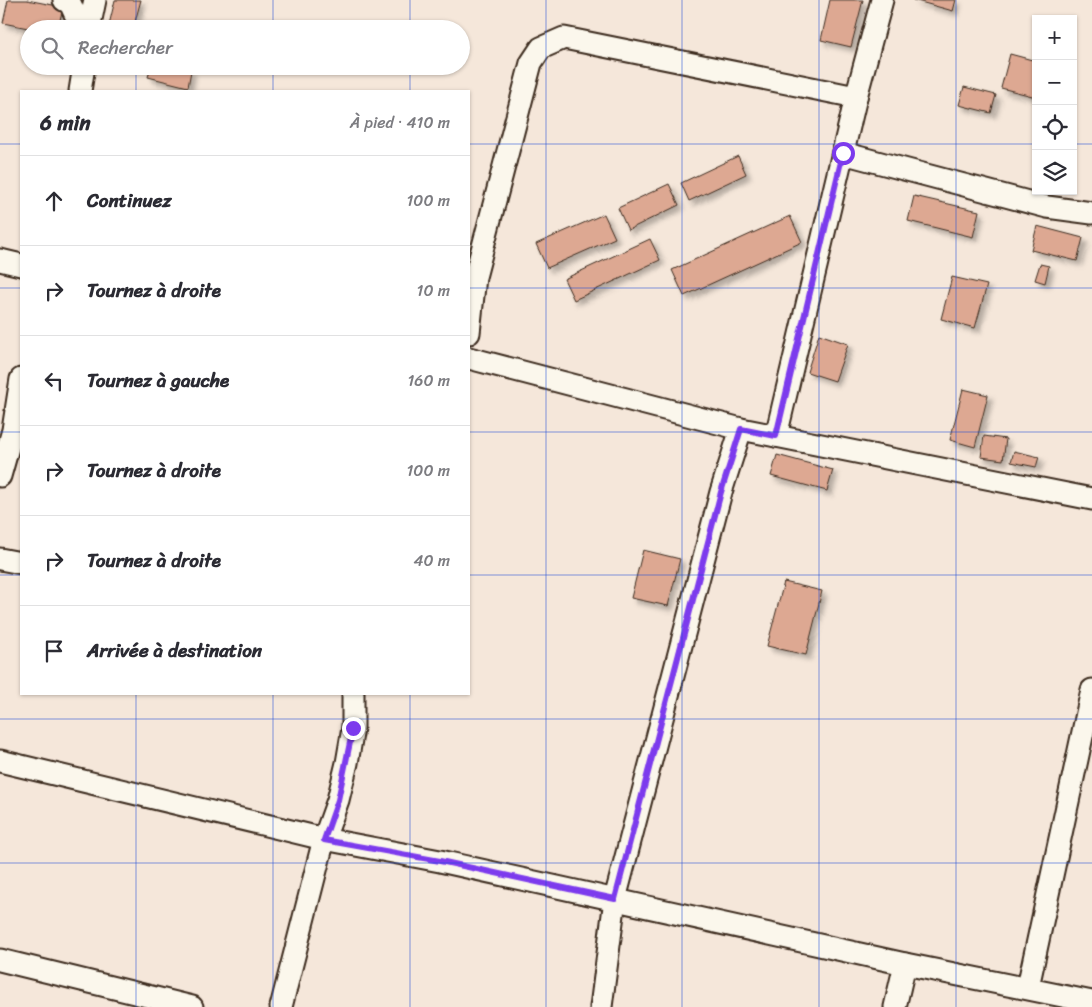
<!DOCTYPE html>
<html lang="fr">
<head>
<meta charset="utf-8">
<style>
	:root { --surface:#fff; --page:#f7f7f7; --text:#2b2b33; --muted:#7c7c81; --line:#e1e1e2 }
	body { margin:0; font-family:Sriracha,sans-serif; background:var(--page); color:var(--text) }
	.controls { position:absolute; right:15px; top:15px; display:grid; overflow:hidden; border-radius:0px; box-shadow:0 1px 4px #0004 }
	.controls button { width:45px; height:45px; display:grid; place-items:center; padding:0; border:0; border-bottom:1px solid var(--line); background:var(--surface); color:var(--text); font:25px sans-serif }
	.stop { position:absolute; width:15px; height:15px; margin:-11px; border:4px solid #7c3aed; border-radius:50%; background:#fff }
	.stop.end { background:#7c3aed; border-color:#fff; box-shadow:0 1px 5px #0008 }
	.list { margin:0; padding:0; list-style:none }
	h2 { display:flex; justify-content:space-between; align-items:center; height:65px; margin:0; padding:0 20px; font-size:21px }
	h2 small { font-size:16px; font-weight:400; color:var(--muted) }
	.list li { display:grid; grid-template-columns:32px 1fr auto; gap:15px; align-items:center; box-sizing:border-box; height:90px; padding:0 20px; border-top:1px solid var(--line) }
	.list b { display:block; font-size:19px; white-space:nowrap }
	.list em { font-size:16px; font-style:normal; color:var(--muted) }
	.icon { flex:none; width:28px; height:28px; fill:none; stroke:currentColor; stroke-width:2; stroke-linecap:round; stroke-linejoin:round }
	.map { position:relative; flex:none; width:1092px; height:1007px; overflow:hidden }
	.search { position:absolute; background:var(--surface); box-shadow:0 1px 4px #0004; left:20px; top:20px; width:450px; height:55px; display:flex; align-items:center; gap:12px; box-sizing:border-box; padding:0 18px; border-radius:28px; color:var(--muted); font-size:19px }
	.panel { position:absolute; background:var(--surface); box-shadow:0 1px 4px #0004; left:20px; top:90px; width:450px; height:605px; border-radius:0px }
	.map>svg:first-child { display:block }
</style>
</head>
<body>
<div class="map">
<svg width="1092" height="1007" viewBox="0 0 1092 1007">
	<defs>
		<filter id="shadow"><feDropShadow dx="4.5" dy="4.5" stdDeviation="2.5" flood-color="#0004"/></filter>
	</defs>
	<rect width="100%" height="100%" fill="#f5e7da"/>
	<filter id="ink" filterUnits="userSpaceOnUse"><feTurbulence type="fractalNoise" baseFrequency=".02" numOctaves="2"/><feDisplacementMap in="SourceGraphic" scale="10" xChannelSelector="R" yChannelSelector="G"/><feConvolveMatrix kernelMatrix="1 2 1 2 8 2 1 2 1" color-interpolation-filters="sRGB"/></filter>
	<g filter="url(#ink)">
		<g fill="#dda892" stroke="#3b2a1e" filter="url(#shadow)">
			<polygon points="8,0 27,0 63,7 58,29 33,29 3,23"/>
			<polygon points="115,0 141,0 133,29 108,29"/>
			<polygon points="830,0 863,0 851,47 821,40"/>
			<polygon points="913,0 956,0 953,11"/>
			<polygon points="1010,54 1036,61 1036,97 1001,88"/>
			<polygon points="151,66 173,66 191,71 188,87 148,77"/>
			<polygon points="964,87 996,95 991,113 959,105"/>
			<polygon points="738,156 746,174 689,201 681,183"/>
			<polygon points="669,184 679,205 628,230 618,208"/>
			<polygon points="914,196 979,211 973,237 908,221"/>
			<polygon points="604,214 615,238 547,268 536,244"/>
			<polygon points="790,216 802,242 684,296 672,270"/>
			<polygon points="1037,226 1083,238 1077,261 1031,250"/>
			<polygon points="650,239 660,260 574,300 564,279"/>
			<polygon points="1040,264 1049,266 1045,283 1035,280"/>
			<polygon points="952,277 987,285 975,328 941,319"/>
			<polygon points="819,334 848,344 835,381 807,372"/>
			<polygon points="963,389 988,395 975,447 950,440"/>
			<polygon points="984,436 1006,439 1003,460 981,457"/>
			<polygon points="1014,451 1039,457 1036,467 1011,462"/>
			<polygon points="777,455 833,470 827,491 771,476"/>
			<polygon points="643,550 680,559 668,606 631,598"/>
			<polygon points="784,582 822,591 806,655 767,646"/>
		</g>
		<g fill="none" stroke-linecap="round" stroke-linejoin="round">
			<g stroke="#3b2a1e" stroke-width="25">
				<g id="minor">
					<polyline points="64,0 70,3 82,29"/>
					<polyline points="89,29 95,0"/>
					<polyline points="80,91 84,66"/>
					<polyline points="843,153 1047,207 1092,213"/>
					<polyline points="0,260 21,265"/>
					<polyline points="469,333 475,277 531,63 541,48 564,38 856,97"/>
					<polyline points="469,358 741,429 1092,499"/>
					<polyline points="776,436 856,97 882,0"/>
					<polyline points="0,476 13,430 21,379"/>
					<polyline points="0,559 21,563"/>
					<polyline points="0,761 324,839 440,861 905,964 1092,1002"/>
					<polyline points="0,960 192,1007"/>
					<polyline points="1028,987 1092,690"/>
					<polyline points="281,1007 324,839 338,800 347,763 353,728 353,694"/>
					<polyline points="601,1007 615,899 721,492 741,429"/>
					<polyline points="895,1007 905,964"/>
				</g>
			</g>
			<use href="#minor" stroke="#fbf7ec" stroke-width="21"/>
		</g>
	</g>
	<g fill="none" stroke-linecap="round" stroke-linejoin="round" filter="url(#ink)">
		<polyline stroke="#7c3aed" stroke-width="6" points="353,728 338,800 324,840 440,861 615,899 721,492 741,429 776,436 843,153"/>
	</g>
	<path fill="none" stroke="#1d4ed8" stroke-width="1" stroke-opacity="0.55" d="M136,0V29M273,0V29M410,0V29M546,0V1007M682,0V1007M819,0V1007M956,0V1007M136,66V91M273,66V91M410,66V91M0,144H21M469,144H1036M1073,144H1092M0,288H21M469,288H1092M0,432H21M469,432H1092M0,575H21M469,575H1092M136,694V1007M273,694V1007M410,694V1007M0,719H1092M0,863H1092"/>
</svg>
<div class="controls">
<button>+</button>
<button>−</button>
<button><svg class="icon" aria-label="locate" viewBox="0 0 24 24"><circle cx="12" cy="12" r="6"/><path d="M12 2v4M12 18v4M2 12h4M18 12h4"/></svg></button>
<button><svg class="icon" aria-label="layers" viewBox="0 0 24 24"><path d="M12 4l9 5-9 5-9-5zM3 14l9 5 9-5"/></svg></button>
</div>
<div class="stop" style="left:843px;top:153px"></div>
<div class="stop end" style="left:353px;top:728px"></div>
<div class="search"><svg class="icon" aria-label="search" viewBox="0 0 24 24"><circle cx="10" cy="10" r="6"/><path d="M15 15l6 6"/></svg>Rechercher</div>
<section class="panel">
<h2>6 min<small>À pied · 410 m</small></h2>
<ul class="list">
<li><svg class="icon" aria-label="ahead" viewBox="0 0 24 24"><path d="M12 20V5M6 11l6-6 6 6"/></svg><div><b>Continuez</b></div><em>100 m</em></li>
<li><svg class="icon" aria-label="right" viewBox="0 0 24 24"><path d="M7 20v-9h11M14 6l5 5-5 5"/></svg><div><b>Tournez à droite</b></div><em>10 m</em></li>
<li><svg class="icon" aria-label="left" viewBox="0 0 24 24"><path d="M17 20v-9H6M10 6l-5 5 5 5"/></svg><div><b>Tournez à gauche</b></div><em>160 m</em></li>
<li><svg class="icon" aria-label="right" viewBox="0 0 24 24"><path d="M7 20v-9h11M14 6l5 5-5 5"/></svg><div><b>Tournez à droite</b></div><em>100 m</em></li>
<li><svg class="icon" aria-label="right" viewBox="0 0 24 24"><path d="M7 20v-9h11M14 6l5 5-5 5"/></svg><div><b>Tournez à droite</b></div><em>40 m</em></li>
<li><svg class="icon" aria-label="arrive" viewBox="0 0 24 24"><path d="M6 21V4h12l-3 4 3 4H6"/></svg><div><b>Arrivée à destination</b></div></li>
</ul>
</section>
</div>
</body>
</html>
